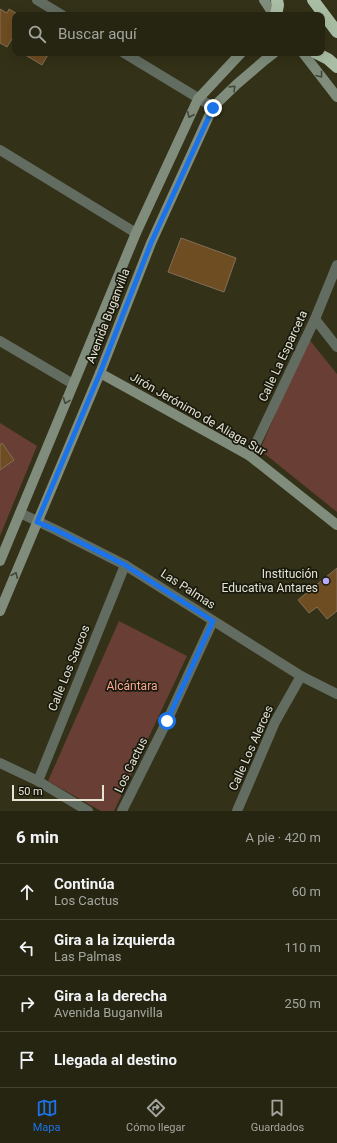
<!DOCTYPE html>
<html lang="es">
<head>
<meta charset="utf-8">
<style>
	:root { --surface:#262511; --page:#32311f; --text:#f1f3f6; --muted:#a4a59f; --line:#424231; --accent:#1a73e8 }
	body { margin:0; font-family:Roboto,sans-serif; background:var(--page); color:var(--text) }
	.scale { position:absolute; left:12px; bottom:10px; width:92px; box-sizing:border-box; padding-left:4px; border:2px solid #e5e4d4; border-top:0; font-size:11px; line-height:14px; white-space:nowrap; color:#e5e4d4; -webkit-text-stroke:3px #19190d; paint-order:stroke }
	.stop { position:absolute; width:12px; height:12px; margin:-9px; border:3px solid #1a73e8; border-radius:50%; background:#fff }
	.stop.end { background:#1a73e8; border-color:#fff; box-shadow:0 1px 4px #0008 }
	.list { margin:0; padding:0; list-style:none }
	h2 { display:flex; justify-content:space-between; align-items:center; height:52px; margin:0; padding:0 16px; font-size:17px }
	h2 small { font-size:13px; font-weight:400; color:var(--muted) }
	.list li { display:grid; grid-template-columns:26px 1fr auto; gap:12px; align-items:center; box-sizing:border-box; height:56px; padding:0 16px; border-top:1px solid var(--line) }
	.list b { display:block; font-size:15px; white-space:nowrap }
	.list p { margin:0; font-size:13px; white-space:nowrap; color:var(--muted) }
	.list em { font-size:13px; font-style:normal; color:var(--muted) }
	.icon { flex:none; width:22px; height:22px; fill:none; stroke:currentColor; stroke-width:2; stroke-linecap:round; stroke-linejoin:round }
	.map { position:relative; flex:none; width:337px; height:811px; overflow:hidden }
	.search { position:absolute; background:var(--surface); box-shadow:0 4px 16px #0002; left:12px; right:12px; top:12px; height:44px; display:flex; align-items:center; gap:10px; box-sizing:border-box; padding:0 14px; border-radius:8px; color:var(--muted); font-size:15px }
	.sheet { height:276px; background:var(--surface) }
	nav { display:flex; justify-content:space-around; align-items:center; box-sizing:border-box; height:56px; border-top:1px solid var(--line); background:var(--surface); font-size:11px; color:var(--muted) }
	nav a { display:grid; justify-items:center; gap:2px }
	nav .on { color:var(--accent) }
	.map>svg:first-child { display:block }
</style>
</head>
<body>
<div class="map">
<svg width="337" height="811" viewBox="0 0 337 811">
	<rect width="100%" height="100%" fill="#333117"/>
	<g fill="#693f35">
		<polygon points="308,338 337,374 337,512 260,450"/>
		<polygon points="0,423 37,446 0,536"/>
		<polygon points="119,621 187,656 114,811 101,811 48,781"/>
	</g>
	<g fill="#6f4d23" stroke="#836f58">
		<polygon points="0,9 7,13 9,9 19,15 15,15 15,34 7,47 0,43"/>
		<polygon points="22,53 49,53 42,65"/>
		<polygon points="181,238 236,258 224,292 168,272"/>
		<polygon points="2,443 14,460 0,470 0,445"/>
		<polygon points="337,568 337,611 327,619 317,607 309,613 298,600"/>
	</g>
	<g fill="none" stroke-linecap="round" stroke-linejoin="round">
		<g stroke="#636c61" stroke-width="10">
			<polyline points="37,0 62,15"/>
			<polyline points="124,53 213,107"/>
			<polyline points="0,150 136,233"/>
			<polyline points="315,319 337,347"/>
			<polyline points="0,341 73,384"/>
			<polyline points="250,456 315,319 337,265"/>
			<polyline points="20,513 56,530 125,565 301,676 337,694"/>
			<polyline points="0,763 38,781 88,811"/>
			<polyline points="38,781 125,565"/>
			<polyline points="122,811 167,721 213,621"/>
			<polyline points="237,811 275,722 301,676"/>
		</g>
		<g stroke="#808d7c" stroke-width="10">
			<polyline points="264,0 274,15"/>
			<polyline points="303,53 337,97"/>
			<polyline points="100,373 250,456 337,525"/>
			<polyline points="0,561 136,233 198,99 241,53"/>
			<polyline points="0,611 100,373 151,243 213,107 237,84 265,60 274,53"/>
		</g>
		<g stroke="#a9bea4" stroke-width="12">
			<polyline points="313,0 337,32"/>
			<polyline points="276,15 278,5 277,0"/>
			<polyline points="316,53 328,59 337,67"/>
		</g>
	</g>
	<defs><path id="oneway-chevron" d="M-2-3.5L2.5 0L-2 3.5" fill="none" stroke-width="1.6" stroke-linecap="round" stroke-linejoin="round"/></defs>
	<g stroke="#424739">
		<use href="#oneway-chevron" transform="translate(320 75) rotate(52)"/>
		<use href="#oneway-chevron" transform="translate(233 88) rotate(-44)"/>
		<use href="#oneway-chevron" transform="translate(190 115) rotate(115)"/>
		<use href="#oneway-chevron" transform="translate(66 401) rotate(112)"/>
		<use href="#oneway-chevron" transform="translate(15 575) rotate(-67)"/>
	</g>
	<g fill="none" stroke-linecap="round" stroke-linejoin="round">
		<polyline stroke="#1a73e8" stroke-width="5" points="167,721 213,621 125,565 56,530 37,522 100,373 151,243 213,108"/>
	</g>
	<circle fill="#b6acf8" stroke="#19190d" stroke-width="1.5" cx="326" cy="581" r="4"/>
	<g text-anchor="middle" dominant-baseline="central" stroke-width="3.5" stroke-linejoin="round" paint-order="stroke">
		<g font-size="12" fill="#e5e4d4" stroke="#19190d">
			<text transform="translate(108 316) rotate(-69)">Avenida Buganvilla</text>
			<text transform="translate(283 356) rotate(-65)">Calle La Esparceta</text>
			<text transform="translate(198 414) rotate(30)">Jirón Jerónimo de Aliaga Sur</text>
			<text transform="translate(188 589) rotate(33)">Las Palmas</text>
			<text transform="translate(69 668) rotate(-68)">Calle Los Saucos</text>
			<text transform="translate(251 748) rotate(-66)">Calle Los Alerces</text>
			<text transform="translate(131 765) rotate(-64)">Los Cactus</text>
		</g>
		<g font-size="12" fill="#e5e4d4" stroke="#19190d" text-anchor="end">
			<text x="318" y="574">Institución<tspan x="318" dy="14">Educativa Antares</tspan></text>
		</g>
		<g font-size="12" fill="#faa691" stroke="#19190d">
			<text x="132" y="686">Alcántara</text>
		</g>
	</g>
</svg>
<div class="scale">50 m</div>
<div class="stop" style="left:167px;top:721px"></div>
<div class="stop end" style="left:213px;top:108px"></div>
<div class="search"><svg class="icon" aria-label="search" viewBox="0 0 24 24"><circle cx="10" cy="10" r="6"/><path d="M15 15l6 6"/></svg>Buscar aquí</div>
</div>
<section class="sheet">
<h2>6 min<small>A pie · 420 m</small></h2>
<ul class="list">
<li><svg class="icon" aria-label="ahead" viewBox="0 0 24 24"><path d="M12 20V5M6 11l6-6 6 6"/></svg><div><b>Continúa</b><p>Los Cactus</p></div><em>60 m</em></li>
<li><svg class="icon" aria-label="left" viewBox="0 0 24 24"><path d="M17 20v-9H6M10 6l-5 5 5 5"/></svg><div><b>Gira a la izquierda</b><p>Las Palmas</p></div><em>110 m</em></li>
<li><svg class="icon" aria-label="right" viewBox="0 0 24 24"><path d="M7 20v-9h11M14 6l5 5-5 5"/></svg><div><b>Gira a la derecha</b><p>Avenida Buganvilla</p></div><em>250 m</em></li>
<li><svg class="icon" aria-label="arrive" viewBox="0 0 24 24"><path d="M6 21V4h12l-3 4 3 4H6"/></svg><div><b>Llegada al destino</b></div></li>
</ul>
</section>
<nav>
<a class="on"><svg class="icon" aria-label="map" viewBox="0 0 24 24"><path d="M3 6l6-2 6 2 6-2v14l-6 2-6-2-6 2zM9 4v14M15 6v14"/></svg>Mapa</a>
<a><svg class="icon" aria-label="directions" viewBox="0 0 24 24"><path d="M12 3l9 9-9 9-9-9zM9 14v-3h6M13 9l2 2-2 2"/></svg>Cómo llegar</a>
<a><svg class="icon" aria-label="saved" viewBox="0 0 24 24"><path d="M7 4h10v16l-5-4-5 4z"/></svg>Guardados</a>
</nav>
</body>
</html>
